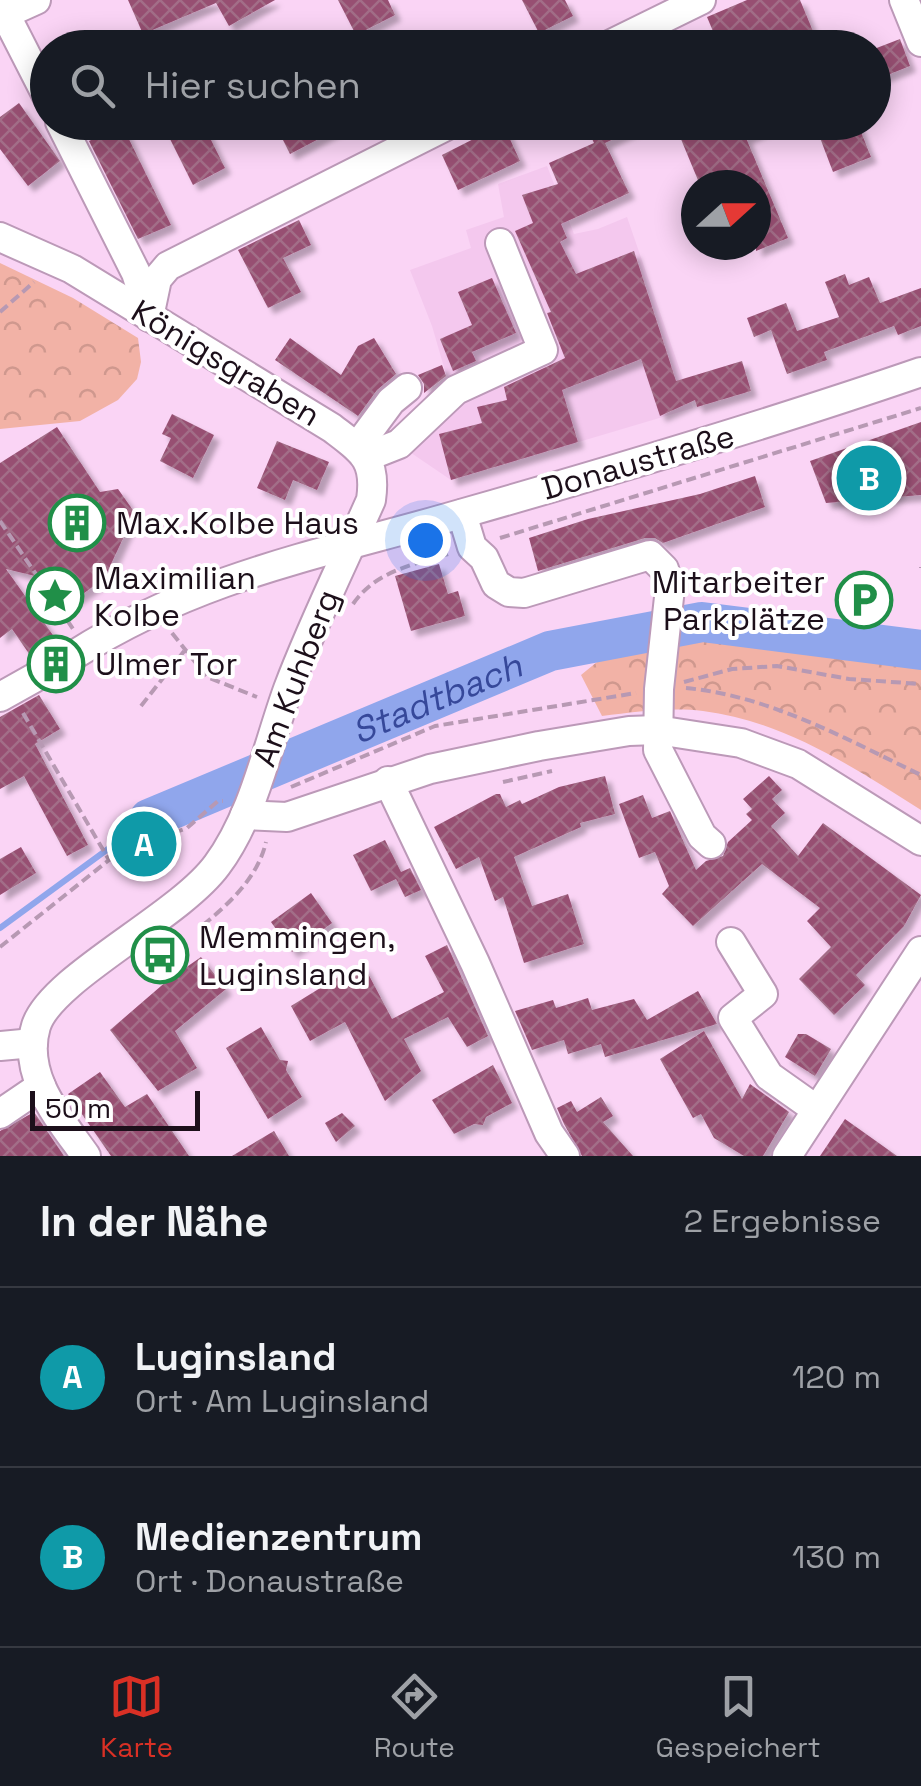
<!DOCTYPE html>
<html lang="de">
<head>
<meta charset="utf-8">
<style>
	:root { --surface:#171b24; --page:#20242c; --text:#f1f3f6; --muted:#9ea1a6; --line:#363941; --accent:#d93025 }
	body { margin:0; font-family:"Space Grotesk",sans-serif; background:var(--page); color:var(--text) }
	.compass { position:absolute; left:681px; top:170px; width:90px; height:90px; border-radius:50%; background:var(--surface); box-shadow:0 5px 25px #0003; rotate:69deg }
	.scale { position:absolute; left:30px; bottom:25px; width:170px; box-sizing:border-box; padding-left:10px; border:5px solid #1c0f1a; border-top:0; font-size:28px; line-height:35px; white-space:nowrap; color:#1c0f1a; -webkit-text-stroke:8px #fff; paint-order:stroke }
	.you { position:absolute; left:425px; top:540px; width:35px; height:35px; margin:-25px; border:8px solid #fff; border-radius:50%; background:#1a73e8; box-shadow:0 0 0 15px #1a73e833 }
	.badge { display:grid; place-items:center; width:65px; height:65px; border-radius:50%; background:var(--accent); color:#fff; font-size:32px; font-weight:700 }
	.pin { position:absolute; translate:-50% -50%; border:5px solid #fff; box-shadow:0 2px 10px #0006 }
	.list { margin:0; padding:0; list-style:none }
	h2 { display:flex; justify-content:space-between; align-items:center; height:130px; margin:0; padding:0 40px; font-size:42px }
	h2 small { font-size:32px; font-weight:400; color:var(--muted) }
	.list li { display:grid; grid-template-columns:65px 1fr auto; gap:30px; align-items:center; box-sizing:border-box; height:180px; padding:0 40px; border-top:2px solid var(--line) }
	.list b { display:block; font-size:38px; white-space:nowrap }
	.list p { margin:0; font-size:32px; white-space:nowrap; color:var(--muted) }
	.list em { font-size:32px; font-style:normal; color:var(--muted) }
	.icon { flex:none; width:55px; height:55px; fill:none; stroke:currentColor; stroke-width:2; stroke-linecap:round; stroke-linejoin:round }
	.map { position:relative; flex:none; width:921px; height:1156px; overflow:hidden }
	.search { position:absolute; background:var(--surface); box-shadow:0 5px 25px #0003; left:30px; right:30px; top:30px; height:110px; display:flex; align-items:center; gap:25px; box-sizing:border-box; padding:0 35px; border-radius:55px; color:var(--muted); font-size:38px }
	.sheet { height:490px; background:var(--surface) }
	nav { display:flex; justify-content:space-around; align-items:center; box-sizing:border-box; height:140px; border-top:2px solid var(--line); background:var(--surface); font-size:28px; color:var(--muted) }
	nav a { display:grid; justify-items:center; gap:5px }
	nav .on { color:var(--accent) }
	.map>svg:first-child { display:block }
</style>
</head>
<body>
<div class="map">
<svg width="921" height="1156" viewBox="0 0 921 1156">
	<defs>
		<pattern id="park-crowns" width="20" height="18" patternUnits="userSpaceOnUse" patternTransform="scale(2.5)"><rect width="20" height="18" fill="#f2b2a6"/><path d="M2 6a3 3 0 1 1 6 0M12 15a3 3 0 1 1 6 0" fill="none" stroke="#cf988e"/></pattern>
		<pattern id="building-cross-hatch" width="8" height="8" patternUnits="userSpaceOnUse" patternTransform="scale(2.5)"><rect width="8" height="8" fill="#974f72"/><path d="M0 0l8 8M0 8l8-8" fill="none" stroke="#a26e88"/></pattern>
		<filter id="shadow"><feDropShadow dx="6" dy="6" stdDeviation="2.5" flood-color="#0004"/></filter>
	</defs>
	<rect width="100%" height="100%" fill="#fad4f5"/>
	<polygon fill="#f4c8ee" points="547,166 574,234 598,229 627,217 693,408 451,480 395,442 450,388 432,326 410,270 471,248 466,230 504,217 498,184"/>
	<g fill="url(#park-crowns)">
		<polygon points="0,263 73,298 138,338 141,362 137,379 118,400 80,421 0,429"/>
		<path d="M738,637L921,662V810C853,767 784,721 703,711C670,707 636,712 602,716L581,675L619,644Z"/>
	</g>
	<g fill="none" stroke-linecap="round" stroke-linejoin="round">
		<polyline stroke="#90a6ec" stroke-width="6" points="0,928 149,819"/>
		<path stroke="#90a6ec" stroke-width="40" id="s1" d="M149,819L550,651L702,622L921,650"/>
	</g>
	<g fill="url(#building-cross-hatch)" filter="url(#shadow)">
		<polygon points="128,0 275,0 229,26 216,3 143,34"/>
		<polygon points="338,0 388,0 395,15 356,35"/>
		<polygon points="522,0 565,0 573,16 539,33"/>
		<polygon points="747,0 800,0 820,48 720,48 707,17"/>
		<polygon points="900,39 910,66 880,78 874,62 874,49"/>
		<polygon points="19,103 60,161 28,186 0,149 0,117"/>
		<polygon points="183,122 202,122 225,168 193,185 166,131"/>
		<polygon points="274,122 351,122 290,154"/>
		<polygon points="584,122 650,122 605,143 629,193 561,224 567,238 560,242 576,274 634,251 676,381 742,361 751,391 697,407 695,400 660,416 641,359 562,390 578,442 451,480 439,434 482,423 477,407 507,400 504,387 565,358 547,313 551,312 515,231 533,223 522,195 558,184 549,163 594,143"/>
		<polygon points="701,122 782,122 746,138 788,238 756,251 756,185 700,185 678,132"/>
		<polygon points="814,122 857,122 871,157 833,172"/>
		<polygon points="503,124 520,161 458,190 442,155"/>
		<polygon points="122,125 171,225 138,239 89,141"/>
		<polygon points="299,220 311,245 283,258 301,292 268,308 238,250"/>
		<polygon points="845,274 849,285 869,277 880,303 921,288 921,326 898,335 894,326 824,352 827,360 787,374 771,330 754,337 747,318 786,303 797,331 839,317 825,282"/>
		<polygon points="492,278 516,333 472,352 476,361 453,371 440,339 472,325 458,292"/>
		<polygon points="290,338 341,375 358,346 374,338 396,374 377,390 358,416 275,360"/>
		<polygon points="442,365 446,376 424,393 424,384 418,375"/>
		<polygon points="172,414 214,435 193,478 160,461 171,438 162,434"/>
		<polygon points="921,422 921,495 826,503 810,461"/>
		<polygon points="57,427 100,492 118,489 135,513 104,579 70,603 60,582 6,569 60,645 57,654 59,665 71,672 50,686 49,669 34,661 12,629 0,638 0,463"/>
		<polygon points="277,441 329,462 317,490 293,480 285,500 257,488"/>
		<polygon points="755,476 765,507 663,543 655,538 645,538 538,571 529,538 588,519 700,494"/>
		<polygon points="439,564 448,594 458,591 465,616 411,631 395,576"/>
		<polygon points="39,695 60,729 35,744 88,845 67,856 24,776 0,789 0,717"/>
		<polygon points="605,776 615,814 580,823 581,827 514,857 532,906 568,894 584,944 524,963 503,897 495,901 479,857 456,869 434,827 496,794 500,794 506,807 520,800 522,804 559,787"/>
		<polygon points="769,776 782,790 772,799 785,813 771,826 798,856 823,823 921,895 904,926 856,975 865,985 834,1015 799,979 831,947 807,921 820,908 762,864 693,926 662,894 669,886 655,852 639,858 619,804 643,795 652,818 670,811 696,870 706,861 723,856 728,842 752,820 746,814 752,809 743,799"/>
		<polygon points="385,840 401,872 410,868 421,890 405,897 396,879 371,891 353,855"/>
		<polygon points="21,847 36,873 0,895 0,859"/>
		<polygon points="311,893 332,923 292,952 271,922"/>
		<polygon points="447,945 488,1036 467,1047 448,1017 404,1039 421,1071 385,1101 345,1022 310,1041 291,1006 356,966 364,966 392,1019 444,992 425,956"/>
		<polygon points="201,957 226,989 175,1031 197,1068 158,1091 110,1030 168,980"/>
		<polygon points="698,991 717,1024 605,1057 601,1044 568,1054 564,1040 532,1050 515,1011 553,1000 556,1008 588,998 592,1010 634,999 647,1020"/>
		<polygon points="261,1027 280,1060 288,1061 286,1070 302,1097 268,1119 226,1048"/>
		<polygon points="704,1031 742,1099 750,1084 789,1112 763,1156 744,1156 714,1138 701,1114 693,1118 660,1059"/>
		<polygon points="798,1034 806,1034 831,1049 815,1076 785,1057"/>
		<polygon points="493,1065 512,1103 486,1117 483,1125 474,1124 454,1134 432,1100"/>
		<polygon points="100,1072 125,1107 147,1094 189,1156 111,1156 68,1094"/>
		<polygon points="601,1097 613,1116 603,1122 633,1156 582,1156 564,1124 557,1108 571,1101 577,1112"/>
		<polygon points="34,1112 64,1156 0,1156 0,1131"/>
		<polygon points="342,1113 355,1126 336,1142 325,1123"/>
		<polygon points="845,1119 897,1156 820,1156"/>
		<polygon points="274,1131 289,1156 232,1156"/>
	</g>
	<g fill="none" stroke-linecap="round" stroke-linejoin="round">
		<polyline stroke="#d9b6d4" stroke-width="28" stroke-dasharray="28 14" stroke-linecap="butt" points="34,678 74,655"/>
		<g stroke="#bc99b8" stroke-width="32">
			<g id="minor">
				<polyline points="904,0 921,42"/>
				<polyline points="0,4 48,98"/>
				<polyline points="5,14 36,0"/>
				<polyline points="603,48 701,0"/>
				<polyline points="60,122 136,273 148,310"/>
				<path d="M0,237L72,269L332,428C362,451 377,459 371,500C343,563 312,625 288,689C267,747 254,815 217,865C179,917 51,978 36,1026C21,1076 60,1119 86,1156"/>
				<polyline points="149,317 157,279 168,266 454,122"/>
				<polyline points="357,447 391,401 407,388"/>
				<polyline points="366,457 399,444 456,390 543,350 500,243"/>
				<polyline points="462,514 472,547 484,558 496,584 509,592 524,593 650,555 664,569 670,588 659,689 658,750 702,836 711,844"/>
				<path d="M74,655C202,574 324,554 464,513C618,469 770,424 921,372"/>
				<polyline points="0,697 34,678"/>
				<polyline points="388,781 475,963 549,1133 565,1156"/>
				<polyline points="245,815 287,817 430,769 539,746 629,731 657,730 741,743 798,764 921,841"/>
				<polyline points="731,942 763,994 733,1018 769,1076 817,1110"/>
				<polyline points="0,1046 33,1043"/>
				<polyline points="0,1114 41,1086"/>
				<polyline points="787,1156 921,951"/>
			</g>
		</g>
		<g stroke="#b799b3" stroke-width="4" stroke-dasharray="10 5" stroke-linecap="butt">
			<polyline points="0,312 34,282"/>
			<polyline points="0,521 73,629"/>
			<polyline points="500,538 921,408"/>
			<polyline points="921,568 921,567"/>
			<path d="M353,604C376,571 412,565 448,554"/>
			<polyline points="172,633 207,677 257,697"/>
			<polyline points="684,682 732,669 777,666 849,679 921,684"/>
			<path d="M686,688C770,696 846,739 921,775"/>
			<polyline points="141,706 185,650"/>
			<polyline points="23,713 109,860"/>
			<polyline points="503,782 552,771"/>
			<polyline points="291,787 435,726 636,693"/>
			<polyline points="145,843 187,828 218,801 223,801"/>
			<path d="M203,925C230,903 258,877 266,842"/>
			<polyline points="0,947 109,860 142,844"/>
			<polyline points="160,955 163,960"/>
		</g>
		<use href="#minor" stroke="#fff" stroke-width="28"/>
	</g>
	<defs>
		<g id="building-ring" transform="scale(2.875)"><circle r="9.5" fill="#fff" stroke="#208f48" stroke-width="1.5"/><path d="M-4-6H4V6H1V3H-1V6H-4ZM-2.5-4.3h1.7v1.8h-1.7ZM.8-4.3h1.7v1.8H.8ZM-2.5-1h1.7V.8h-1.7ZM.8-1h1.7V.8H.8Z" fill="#208f48"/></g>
		<g id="sight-ring" transform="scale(2.875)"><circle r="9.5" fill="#fff" stroke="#208f48" stroke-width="1.5"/><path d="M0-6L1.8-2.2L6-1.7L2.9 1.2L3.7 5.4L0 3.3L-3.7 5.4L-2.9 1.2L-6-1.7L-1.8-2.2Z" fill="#208f48"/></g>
		<g id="parking-ring" transform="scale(2.875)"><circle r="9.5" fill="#fff" stroke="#208f48" stroke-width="1.5"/><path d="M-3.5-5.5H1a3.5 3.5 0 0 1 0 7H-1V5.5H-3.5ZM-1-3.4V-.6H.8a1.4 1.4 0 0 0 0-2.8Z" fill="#208f48"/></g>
		<g id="bus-ring" transform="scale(2.875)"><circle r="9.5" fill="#fff" stroke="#208f48" stroke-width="1.5"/><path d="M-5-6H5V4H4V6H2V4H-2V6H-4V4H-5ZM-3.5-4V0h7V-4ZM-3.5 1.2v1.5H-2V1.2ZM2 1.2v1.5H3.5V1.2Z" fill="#208f48"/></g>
	</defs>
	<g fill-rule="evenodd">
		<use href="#building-ring" x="77" y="523"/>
		<use href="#sight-ring" x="55" y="596"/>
		<use href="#parking-ring" x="864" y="600"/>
		<use href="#building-ring" x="56" y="664"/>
		<use href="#bus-ring" x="160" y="955"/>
	</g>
	<g text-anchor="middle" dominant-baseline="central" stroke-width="8" stroke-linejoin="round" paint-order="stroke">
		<g font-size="32" fill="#1c0f1a" stroke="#fff">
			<text transform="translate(226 363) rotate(31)">Königsgraben</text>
			<text transform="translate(638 462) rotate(-16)">Donaustraße</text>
			<text transform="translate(296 678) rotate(-69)">Am Kuhberg</text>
		</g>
		<g font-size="32" fill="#1c0f1a" stroke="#fff" text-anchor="start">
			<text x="116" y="523">Max.Kolbe Haus</text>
			<text x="94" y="578">Maximilian<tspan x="94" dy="37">Kolbe</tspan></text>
			<text x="825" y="582" text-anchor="end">Mitarbeiter<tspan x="825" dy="37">Parkplätze</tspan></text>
			<text x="95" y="664">Ulmer Tor</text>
			<text x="199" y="937">Memmingen,<tspan x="199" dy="37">Luginsland</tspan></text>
		</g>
		<g font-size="35" font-style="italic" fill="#36489a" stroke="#fff">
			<text stroke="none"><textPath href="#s1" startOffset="312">Stadtbach</textPath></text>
		</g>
	</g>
</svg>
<svg class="compass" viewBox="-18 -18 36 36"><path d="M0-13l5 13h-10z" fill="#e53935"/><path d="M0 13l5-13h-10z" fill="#9ea1a6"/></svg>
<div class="scale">50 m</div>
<div class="you"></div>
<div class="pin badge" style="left:144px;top:844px;background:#0f9aa8">A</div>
<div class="pin badge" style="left:869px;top:478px;background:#0f9aa8">B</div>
<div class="search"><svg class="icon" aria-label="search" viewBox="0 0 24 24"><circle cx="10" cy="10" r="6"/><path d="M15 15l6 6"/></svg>Hier suchen</div>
</div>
<section class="sheet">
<h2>In der Nähe<small>2 Ergebnisse</small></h2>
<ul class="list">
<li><span class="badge" style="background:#0f9aa8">A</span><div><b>Luginsland</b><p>Ort · Am Luginsland</p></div><em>120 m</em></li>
<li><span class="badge" style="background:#0f9aa8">B</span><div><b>Medienzentrum</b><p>Ort · Donaustraße</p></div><em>130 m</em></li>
</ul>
</section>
<nav>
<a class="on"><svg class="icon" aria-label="map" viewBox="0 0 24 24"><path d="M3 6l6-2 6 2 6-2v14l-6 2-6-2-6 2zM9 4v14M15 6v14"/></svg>Karte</a>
<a><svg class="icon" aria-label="directions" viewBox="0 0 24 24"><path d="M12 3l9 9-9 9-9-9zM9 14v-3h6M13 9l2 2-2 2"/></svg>Route</a>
<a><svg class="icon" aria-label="saved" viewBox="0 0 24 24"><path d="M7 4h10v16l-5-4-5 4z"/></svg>Gespeichert</a>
</nav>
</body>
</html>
